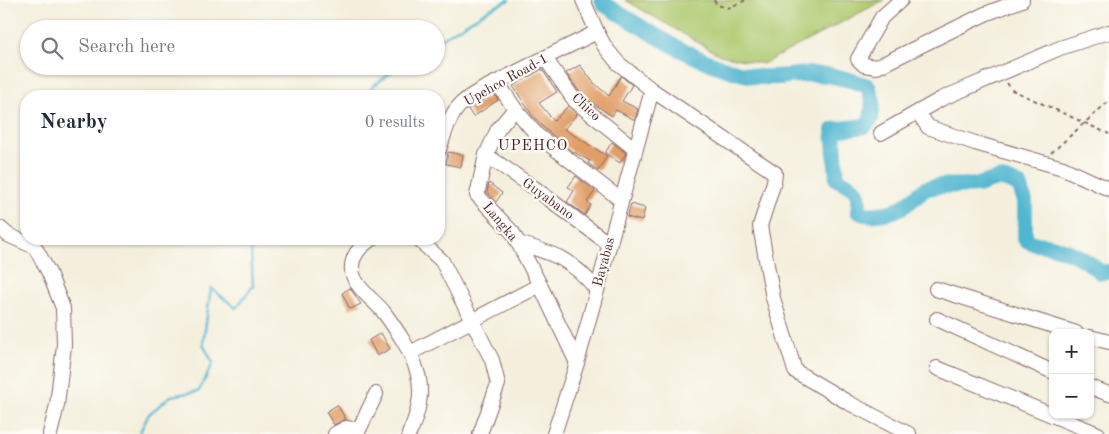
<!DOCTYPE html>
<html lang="en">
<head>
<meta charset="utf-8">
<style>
	:root { --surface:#fff; --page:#f2f2f3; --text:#1f2937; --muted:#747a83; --line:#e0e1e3 }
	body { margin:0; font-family:"Old Standard TT",serif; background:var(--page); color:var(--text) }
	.controls { position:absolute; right:15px; bottom:15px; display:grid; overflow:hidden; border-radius:10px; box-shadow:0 1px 4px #0004 }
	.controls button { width:45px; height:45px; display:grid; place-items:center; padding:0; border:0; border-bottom:1px solid var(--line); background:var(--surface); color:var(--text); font:25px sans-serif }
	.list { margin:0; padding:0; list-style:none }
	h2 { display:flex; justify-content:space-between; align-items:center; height:65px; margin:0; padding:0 20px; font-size:21px }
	h2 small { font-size:16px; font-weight:400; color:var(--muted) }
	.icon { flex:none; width:28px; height:28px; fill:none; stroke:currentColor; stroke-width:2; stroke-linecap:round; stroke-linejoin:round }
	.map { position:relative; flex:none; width:1109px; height:434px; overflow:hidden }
	.search { position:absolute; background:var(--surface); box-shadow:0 1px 4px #0004; left:20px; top:20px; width:425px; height:55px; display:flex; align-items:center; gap:12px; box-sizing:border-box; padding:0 18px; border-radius:28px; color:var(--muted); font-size:19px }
	.panel { position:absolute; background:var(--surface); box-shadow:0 1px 4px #0004; left:20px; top:90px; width:425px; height:155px; border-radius:20px }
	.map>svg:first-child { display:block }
</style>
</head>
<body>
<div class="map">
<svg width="1109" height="434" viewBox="0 0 1109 434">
	<rect width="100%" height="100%" fill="#fdfcf7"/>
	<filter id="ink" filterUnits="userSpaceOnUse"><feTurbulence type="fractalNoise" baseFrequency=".02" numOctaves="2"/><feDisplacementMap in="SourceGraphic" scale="10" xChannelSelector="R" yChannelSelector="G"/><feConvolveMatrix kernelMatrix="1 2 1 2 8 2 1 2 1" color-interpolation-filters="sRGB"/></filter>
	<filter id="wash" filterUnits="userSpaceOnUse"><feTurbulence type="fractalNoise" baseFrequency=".0096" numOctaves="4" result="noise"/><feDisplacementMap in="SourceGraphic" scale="20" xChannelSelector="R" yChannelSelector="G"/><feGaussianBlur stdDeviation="1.12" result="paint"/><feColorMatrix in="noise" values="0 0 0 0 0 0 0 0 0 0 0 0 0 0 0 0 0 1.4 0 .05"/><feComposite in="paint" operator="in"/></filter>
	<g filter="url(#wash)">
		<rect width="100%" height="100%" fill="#f4efdc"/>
		<polygon fill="#aec96e" stroke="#7c744c" points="625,0 884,0 763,64 720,55"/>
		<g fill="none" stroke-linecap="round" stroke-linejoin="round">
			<g stroke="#51b6d0" stroke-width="2.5">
				<polyline points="436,42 490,9 509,0"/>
				<polyline points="367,96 373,86 400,66"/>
				<polyline points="139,434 149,414 171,396 199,391 213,363 203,344 211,288 236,308 253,286 251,248 257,239"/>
			</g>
			<path stroke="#51b6d0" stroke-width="16" d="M602,0L605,5C652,33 697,65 752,76C771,80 793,74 813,74C832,74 850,80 868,86L873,102L871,119L865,126L833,130L837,179C855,188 862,190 858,211C864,215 869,215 877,214C899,213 909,203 925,189C942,183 959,187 977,185C985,184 992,179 1000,179C1006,179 1013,183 1019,185L1025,201V239C1032,245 1042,244 1051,246C1070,251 1085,258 1100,272H1109"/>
		</g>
		<g id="blocks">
			<g fill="#e19f68">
				<polygon points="580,65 594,83 609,96 621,76 632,85 622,101 638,109 635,120 616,110 612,116 588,100 578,90 566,73"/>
				<polygon points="542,69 557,92 539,103 554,121 568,106 577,114 564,129 607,156 598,171 588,163 590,161 570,150 545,129 532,115 513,86"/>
				<polygon points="494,93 498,100 473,117 468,109"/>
				<polygon points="612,142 626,153 620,163 605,153"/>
				<polygon points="448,152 463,155 461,167 446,164"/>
				<polygon points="576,176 595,191 587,202 591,205 585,215 567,202 574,191 568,187"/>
				<polygon points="489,183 502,193 496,202 487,192"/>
				<polygon points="631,204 645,208 642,221 627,217"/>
				<polygon points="350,288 361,304 350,309 342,293"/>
				<polygon points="381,333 390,349 377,356 369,340"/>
				<polygon points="337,405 346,419 334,425 326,412"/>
			</g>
		</g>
	</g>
	<g filter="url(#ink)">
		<use href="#blocks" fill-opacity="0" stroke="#866869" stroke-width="1"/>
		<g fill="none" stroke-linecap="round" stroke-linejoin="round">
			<g stroke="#866869" stroke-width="16">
				<g id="minor">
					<polyline points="583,0 597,32 605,47 618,63 652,90 775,173 774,182 760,226 773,298 795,371 849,403 909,434"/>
					<polyline points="901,0 882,17 858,59 864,65 877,67 985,14 1022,0"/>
					<polyline points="545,58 575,101 635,149"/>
					<polyline points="497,82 515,109 537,135 621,200"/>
					<polyline points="515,109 498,129 486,155 477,195 513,233 540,285 577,363"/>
					<polyline points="918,112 928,127 975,143 1063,168 1109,189"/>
					<polyline points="881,133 941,99 1060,48 1109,32"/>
					<path d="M439,150C444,135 449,116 460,105C472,93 489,86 503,79C534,63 566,47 597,32"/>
					<polyline points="486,155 533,187 609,244"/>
					<polyline points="0,228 8,235 35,247 49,273 63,308 64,345 57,405 50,434"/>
					<path d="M372,239C356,248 345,265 357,283C364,294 375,302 383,311C396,329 411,350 417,371C424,393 418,414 409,434"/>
					<polyline points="418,239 442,261 492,360 498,384 480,434"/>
					<path d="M518,243C555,254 572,259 597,290"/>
					<polyline points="936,289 1076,333"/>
					<polyline points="937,319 1053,372"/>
					<polyline points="1090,337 1109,342"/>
					<polyline points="410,353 540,285"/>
					<polyline points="937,368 1098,434"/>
					<polyline points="1090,387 1109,394"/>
					<polyline points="335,434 346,428 358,430"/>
					<polyline points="357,434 376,394"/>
					<polyline points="554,434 577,363 652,90"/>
				</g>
			</g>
			<g stroke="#866869" stroke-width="2" stroke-dasharray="4 4" stroke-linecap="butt">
				<polyline points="714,0 717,5 728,8 746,0"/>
				<polyline points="1007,83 1012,90 1109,134"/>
				<polyline points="1051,153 1109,101"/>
			</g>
			<use href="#minor" stroke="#fff" stroke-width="14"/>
		</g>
	</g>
	<g text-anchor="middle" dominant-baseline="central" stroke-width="4.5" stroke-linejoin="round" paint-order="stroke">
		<g font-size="14" fill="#4a1f2b" stroke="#fdfcf7">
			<text transform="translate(506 80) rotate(-29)">Upehco Road-1</text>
			<text transform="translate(586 107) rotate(43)">Chico</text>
			<text transform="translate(548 199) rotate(36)">Guyabano</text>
			<text transform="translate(500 222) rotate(50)">Langka</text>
			<text transform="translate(604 262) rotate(-75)">Bayabas</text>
		</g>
		<g font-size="15" letter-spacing="1" fill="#4a1f2b" stroke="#fdfcf7">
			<text x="533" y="146">UPEHCO</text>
		</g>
	</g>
</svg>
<div class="controls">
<button>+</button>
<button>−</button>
</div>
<div class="search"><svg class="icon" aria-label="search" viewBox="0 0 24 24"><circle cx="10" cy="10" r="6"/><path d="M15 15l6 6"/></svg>Search here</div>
<section class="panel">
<h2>Nearby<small>0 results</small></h2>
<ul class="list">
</ul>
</section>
</div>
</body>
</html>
